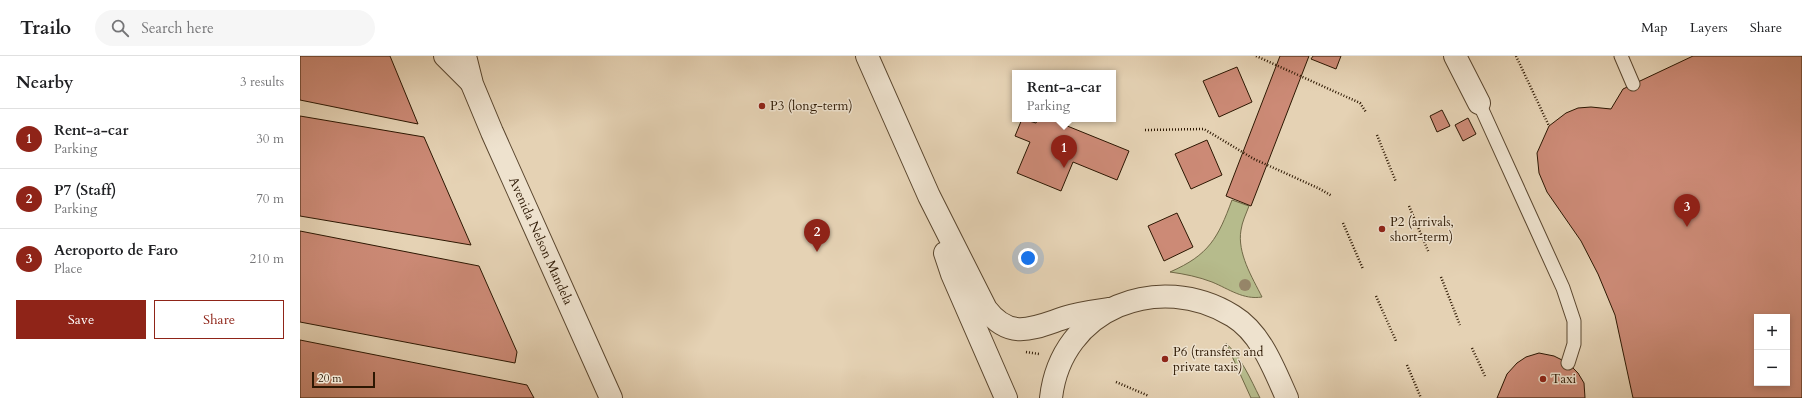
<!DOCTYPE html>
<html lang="en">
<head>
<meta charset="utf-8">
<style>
	:root { --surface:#fff; --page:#f6f6f6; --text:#202124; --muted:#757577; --line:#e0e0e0; --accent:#8f2418 }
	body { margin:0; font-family:Cardo,serif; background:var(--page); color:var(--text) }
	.controls { position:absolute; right:12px; bottom:12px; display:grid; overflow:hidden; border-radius:0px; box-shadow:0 2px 6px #0003 }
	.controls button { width:36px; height:36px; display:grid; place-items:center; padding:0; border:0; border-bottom:1px solid var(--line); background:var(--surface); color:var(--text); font:20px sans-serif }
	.scale { position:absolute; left:12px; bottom:10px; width:63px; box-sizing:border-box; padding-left:4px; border:2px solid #2c1702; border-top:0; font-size:11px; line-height:14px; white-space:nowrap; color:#2c1702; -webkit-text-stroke:3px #eee2ce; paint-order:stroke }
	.you { position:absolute; left:728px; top:202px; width:14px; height:14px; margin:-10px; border:3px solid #fff; border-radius:50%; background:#1a73e8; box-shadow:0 0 0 6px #1a73e833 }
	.badge { display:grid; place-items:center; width:26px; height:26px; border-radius:50%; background:var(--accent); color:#fff; font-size:13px; font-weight:700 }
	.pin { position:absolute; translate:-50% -33px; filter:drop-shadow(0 1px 2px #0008) }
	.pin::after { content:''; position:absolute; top:21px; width:14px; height:12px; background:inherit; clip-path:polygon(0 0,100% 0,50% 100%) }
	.popup { position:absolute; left:712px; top:14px; width:104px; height:52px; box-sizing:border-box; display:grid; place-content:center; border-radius:0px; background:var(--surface); filter:drop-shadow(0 1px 3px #0005); font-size:13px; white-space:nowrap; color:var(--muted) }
	.popup b { font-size:15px; color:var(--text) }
	.popup::after { content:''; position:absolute; left:50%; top:100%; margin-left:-8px; border:8px solid transparent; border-top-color:var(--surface) }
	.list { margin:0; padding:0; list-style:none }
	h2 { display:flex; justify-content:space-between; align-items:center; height:52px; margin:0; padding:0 16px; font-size:17px }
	h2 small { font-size:13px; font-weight:400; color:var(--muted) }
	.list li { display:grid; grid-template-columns:26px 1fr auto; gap:12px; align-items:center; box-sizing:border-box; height:60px; padding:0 16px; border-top:1px solid var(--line) }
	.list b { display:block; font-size:15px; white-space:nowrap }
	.list p { margin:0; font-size:13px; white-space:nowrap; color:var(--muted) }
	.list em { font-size:13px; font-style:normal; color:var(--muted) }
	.actions { display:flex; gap:8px; padding:12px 16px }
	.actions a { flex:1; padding:9px 0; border:1px solid var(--accent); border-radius:0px; text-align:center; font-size:14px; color:var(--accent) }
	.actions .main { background:var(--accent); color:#fff }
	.icon { flex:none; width:22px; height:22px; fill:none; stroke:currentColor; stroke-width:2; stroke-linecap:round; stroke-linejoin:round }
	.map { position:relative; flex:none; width:1502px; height:342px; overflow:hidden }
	header { display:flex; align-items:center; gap:24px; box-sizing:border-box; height:56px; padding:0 20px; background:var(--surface); border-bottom:1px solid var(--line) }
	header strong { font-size:19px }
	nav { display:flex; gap:22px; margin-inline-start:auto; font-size:14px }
	.search { width:280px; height:36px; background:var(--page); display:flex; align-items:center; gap:10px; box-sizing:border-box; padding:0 14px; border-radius:22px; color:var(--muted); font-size:15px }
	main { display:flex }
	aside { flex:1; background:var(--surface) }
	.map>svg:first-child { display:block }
</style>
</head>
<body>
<header>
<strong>Trailo</strong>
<div class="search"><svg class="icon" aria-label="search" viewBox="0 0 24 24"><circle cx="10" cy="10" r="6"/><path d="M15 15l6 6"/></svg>Search here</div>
<nav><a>Map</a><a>Layers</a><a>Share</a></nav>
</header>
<main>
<aside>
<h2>Nearby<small>3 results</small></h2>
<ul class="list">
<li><span class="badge">1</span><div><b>Rent-a-car</b><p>Parking</p></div><em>30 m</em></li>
<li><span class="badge">2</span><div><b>P7 (Staff)</b><p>Parking</p></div><em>70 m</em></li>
<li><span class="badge">3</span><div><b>Aeroporto de Faro</b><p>Place</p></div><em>210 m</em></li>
</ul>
<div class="actions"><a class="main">Save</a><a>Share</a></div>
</aside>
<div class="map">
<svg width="1502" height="342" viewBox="0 0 1502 342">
	<rect width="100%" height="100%" fill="#e5d2b4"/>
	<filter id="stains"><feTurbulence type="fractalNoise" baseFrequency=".005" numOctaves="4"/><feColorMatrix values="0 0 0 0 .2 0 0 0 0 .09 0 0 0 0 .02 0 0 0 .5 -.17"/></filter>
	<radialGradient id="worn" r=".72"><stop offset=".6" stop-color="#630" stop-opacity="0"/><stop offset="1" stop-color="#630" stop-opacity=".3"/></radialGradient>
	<g fill="#b6bb8c" stroke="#716947">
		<path d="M932,144L949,150C946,158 942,166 941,174C937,197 952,221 962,241C943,244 929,233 912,226C899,221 885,218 870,216C909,199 918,182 932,144Z"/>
		<path d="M926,287C942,303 950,322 960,342H951Z"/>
	</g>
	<g fill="#cc8a76" stroke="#2c1702" fill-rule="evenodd">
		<polygon points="0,0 90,0 118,68 0,44"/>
		<polygon points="980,0 1009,0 951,150 926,140"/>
		<polygon points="1013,0 1041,0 1036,13 1011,3"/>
		<path d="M1393,0H1502V342H1333L1315,259L1298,218L1281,185L1247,136L1239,117L1237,97L1249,70L1266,57L1278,52L1291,51L1311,53L1323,33ZM1457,261H1487V327H1457Z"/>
		<polygon points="937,11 952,46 919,61 903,25"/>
		<polygon points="1142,54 1150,70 1137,76 1130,60"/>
		<polygon points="0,60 124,81 171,189 0,160"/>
		<polygon points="1168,62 1176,78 1163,85 1155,69"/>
		<polygon points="722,63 736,67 738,63 750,63 829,95 817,124 773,106 761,135 717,117 730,86 715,80"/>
		<polygon points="907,84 922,119 891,133 875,98"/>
		<polygon points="877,157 893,191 864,205 848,170"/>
		<polygon points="0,175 179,210 217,296 215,307 0,266"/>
		<polygon points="0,284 227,329 234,342 0,342"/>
		<polygon points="1239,297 1254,300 1268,307 1278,317 1284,327 1285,342 1197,342 1207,318 1217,307 1226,301"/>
	</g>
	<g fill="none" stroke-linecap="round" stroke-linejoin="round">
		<g stroke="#5a462e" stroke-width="15">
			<g id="service">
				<polyline points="1321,0 1333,28"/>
				<polyline points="1179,47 1263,232 1274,265 1274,288 1268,307"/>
			</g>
		</g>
		<g stroke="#5a462e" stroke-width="24">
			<polyline id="minor" points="1155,0 1179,47"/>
		</g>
		<g stroke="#5a462e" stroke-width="24">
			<g id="tertiary">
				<polyline points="145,0 171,26"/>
				<path id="s1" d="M165,0L172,28L192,76L311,342"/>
				<path d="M567,0L629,140L686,253C711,286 735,271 767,261C780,257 795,255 809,253"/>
				<polyline points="645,197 652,218 706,342"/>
				<path d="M751,342C761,252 859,214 933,260C961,277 974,313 987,342"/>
			</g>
		</g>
		<g stroke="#2c1702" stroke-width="2.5" stroke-dasharray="1 2" stroke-linecap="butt">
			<polyline points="956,0 1060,47 1066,56"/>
			<polyline points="1216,0 1249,70"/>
			<polyline points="845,74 904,73 954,103 1018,132 1032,140"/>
			<polyline points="1077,79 1096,126"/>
			<polyline points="1109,150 1129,197"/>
			<polyline points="1043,167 1063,213"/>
			<polyline points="1141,221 1160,269"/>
			<polyline points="1076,240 1096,285"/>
			<polyline points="1172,292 1185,320"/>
			<polyline points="726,296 739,298"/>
			<polyline points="1107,309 1121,342"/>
			<polyline points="816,326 849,340"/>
		</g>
		<use href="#service" stroke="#eee2ce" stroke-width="13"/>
		<use href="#minor" stroke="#eee2ce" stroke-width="22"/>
		<use href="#tertiary" stroke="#eee2ce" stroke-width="22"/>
	</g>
	<circle fill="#968669" cx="945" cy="229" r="6"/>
	<g fill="#8f2418" stroke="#eee2ce" stroke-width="1.5">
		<circle cx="462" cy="50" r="4"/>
		<circle cx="1082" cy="173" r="4"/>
		<circle cx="865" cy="303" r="4"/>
		<circle cx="1243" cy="323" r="4"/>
	</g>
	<g text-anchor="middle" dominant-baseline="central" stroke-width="3" stroke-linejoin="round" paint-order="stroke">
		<g font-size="13" fill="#2c1702" stroke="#eee2ce" text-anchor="start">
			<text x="470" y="50">P3 (long-term)</text>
			<text x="1090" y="166">P2 (arrivals,<tspan x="1090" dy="15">short-term)</tspan></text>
			<text x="873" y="296">P6 (transfers and<tspan x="873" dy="15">private taxis)</tspan></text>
			<text x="1251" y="323">Taxi</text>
		</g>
		<g font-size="13" fill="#2c1702" stroke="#eee2ce">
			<text stroke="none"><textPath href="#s1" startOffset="200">Avenida Nelson Mandela</textPath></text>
		</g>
	</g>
	<rect width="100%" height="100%" filter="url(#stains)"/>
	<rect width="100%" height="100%" fill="url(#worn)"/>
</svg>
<div class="controls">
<button>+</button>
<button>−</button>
</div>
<div class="scale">20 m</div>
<div class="you"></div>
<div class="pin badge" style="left:764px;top:112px">1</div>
<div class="popup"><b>Rent-a-car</b>Parking</div>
<div class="pin badge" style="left:517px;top:196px">2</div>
<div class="pin badge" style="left:1387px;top:171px">3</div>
</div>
</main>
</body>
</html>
